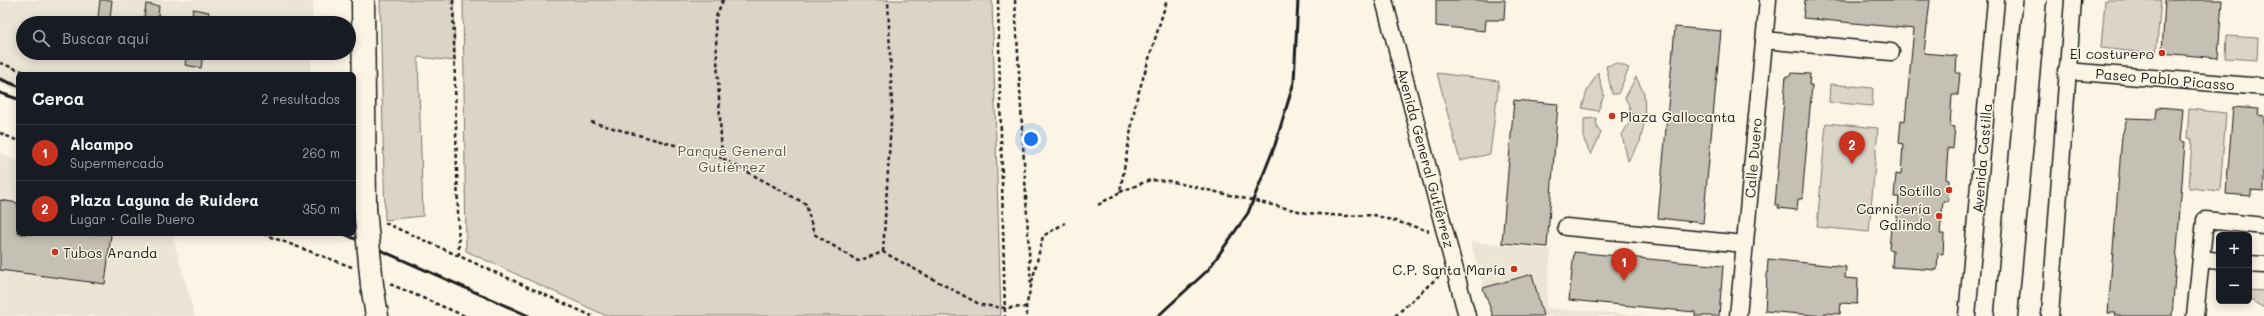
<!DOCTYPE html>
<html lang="es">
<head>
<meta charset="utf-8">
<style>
	:root { --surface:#171b24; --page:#20242c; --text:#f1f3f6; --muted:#9ea1a6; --line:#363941; --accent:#c8321e }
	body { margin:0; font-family:Mali,sans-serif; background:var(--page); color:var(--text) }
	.controls { position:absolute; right:12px; bottom:12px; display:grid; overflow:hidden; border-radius:6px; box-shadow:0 2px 10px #0003 }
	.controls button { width:36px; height:36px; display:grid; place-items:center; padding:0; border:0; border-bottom:1px solid var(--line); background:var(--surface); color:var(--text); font:20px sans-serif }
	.you { position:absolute; left:1031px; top:139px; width:14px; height:14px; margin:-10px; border:3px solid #fff; border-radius:50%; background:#1a73e8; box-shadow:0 0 0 6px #1a73e833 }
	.badge { display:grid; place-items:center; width:26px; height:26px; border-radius:50%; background:var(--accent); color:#fff; font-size:13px; font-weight:700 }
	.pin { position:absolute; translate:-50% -33px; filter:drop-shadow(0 1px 2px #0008) }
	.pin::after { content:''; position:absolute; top:21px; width:14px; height:12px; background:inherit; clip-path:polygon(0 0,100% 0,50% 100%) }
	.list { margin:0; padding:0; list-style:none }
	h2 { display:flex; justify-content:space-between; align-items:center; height:52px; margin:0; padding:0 16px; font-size:17px }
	h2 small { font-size:13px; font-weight:400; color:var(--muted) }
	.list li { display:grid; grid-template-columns:26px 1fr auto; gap:12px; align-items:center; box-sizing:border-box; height:56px; padding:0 16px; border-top:1px solid var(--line) }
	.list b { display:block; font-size:15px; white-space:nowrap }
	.list p { margin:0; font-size:13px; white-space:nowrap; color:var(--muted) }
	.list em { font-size:13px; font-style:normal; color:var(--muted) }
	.icon { flex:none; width:22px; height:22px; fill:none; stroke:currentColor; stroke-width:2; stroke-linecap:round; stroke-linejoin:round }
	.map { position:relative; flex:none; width:2264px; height:316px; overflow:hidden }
	.search { position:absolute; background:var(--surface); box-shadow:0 2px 10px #0003; left:16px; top:16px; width:340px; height:44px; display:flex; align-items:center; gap:10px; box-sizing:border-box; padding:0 14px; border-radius:22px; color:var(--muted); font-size:15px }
	.panel { position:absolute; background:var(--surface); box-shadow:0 2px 10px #0003; left:16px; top:72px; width:340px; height:164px; border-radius:6px }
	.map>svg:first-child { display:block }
</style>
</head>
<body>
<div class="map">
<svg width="2264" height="316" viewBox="0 0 2264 316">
	<rect width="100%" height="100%" fill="#fcf5e5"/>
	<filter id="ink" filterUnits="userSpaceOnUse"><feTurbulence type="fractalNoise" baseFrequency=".025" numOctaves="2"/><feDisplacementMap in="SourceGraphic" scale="8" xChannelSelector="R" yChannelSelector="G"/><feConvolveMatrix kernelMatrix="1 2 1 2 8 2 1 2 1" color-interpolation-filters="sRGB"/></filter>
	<g filter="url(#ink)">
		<g fill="#ebe5d6">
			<polygon points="0,0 313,0 312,23 23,23 23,53 311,53 311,74 18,74 18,90 0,84"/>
			<polygon points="0,153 18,161 18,234 172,234 195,316 0,316"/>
			<polygon points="1470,242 1551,249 1546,308 1648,316 1493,316"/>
		</g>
		<g fill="#dbd5c8" stroke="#7c7872">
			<polygon points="380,0 454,0 455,61 418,57 423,216 385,220"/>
			<polygon points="463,0 992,0 1001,316 607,316 466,251"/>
			<polygon points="2105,0 2161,0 2156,54 2101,48"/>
			<polygon points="2226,36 2258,38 2257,60 2225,58"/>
			<polygon points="1617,63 1629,68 1618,94 1612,94 1606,66"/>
			<polygon points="1598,72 1604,95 1598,111 1582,108 1587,91"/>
			<polygon points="1437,73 1499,81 1490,154 1460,161"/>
			<polygon points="1636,77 1644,93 1645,115 1630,114 1629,105 1625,98"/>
			<polygon points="1830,84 1873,88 1872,106 1829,102"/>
			<polygon points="2189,109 2226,113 2220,191 2189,188 2192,139 2187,138"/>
			<polygon points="1596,118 1597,128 1601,133 1591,155 1584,140 1584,119"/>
			<polygon points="1630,121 1644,124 1640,142 1628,161 1622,135"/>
			<polygon points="1826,123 1878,128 1869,232 1817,227"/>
			<polygon points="2249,290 2264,291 2264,308 2249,299"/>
		</g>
		<g fill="#c4c0b3" stroke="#1c1c1c">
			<polygon points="100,0 112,0 110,19 98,18"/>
			<polygon points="1436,0 1505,0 1504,20 1486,20 1485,31 1436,26"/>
			<polygon points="1805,0 1930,0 1924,53 1957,56 1956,73 1960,73 1958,95 1952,95 1950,126 1955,127 1953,149 1948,148 1946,179 1949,180 1948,201 1943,201 1940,234 1944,234 1943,254 1938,253 1937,270 1892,267 1893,250 1889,249 1891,227 1896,227 1899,197 1894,197 1896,174 1901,175 1903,144 1899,143 1901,120 1905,121 1914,29 1803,18"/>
			<polygon points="2165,0 2222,0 2218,58 2162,53"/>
			<polygon points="146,4 159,6 158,18 144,17"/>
			<polygon points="193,9 209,12 207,23 191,23"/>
			<polygon points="1675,27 1721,31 1703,223 1658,218"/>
			<polygon points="187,53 203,53 201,68 185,65"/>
			<polygon points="1791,73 1810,74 1809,85 1812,85 1802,199 1798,199 1797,210 1778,208 1779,205 1775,205 1786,76 1790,76"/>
			<polygon points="1514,100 1558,104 1547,247 1502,243"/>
			<polygon points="2157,107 2183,109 2180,141 2185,142 2172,316 2115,316 2116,313 2108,313 2122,136 2127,118 2156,119"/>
			<polygon points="2233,107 2259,109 2258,115 2264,116 2264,191 2251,190 2251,196 2226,194"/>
			<polygon points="0,200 18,203 18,234 111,234 105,284 0,270"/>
			<polygon points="1574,252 1723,266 1719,316 1695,316 1695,312 1569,300"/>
			<polygon points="1768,259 1846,267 1845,278 1858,279 1857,304 1841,303 1840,314 1824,313 1824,316 1765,311"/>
			<polygon points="1532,274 1543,316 1493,316 1483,288"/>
		</g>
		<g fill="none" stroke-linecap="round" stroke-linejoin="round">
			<g stroke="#1c1c1c" stroke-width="19">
				<g id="street">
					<polyline points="1384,0 1467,316"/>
					<polyline points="1764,40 1891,52"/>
					<polyline points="2066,71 2264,87"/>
					<polyline points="1566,227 1745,244"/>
					<polyline points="2201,259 2219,261"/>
					<polyline points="2249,264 2264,265"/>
					<polyline points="1738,316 1768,0"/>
					<polyline points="1967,316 1996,0"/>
					<polyline points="2050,316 2073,0"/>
					<polyline points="2195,316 2205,220 2264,226"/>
				</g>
			</g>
			<g stroke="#1c1c1c" stroke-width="25">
				<polyline id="secondary" points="2006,316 2035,0"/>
			</g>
			<g stroke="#1c1c1c" stroke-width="25">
				<g id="highway">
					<polyline points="363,0 365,208"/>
					<polyline points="372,285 377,316"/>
				</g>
			</g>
			<g stroke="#1c1c1c" stroke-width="2.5" stroke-dasharray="4 3" stroke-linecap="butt">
				<polyline points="453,0 459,256 592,316"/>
				<polyline points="723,0 715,19 722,158 806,204 814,234 858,261 883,252 981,305 1005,308 1026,307"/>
				<polyline points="998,0 1005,316"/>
				<polyline points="1015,0 1031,287"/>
				<polyline points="0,63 30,74"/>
				<polyline points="591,122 722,158"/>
				<polyline points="0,133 18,141"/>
				<polyline points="1120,192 1150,180 1169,181 1307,213 1344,216 1374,215 1429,231"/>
				<polyline points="1098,205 1120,192 1136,101 1167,0"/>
				<polyline points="385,223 459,256"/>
				<polyline points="263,234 352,267"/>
				<polyline points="883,252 892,106 888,0"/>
				<polyline points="390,284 465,316"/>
				<polyline points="1027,316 1026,307 1043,236 1065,223"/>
				<polyline points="1395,316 1440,275"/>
			</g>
			<use href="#street" stroke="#fcf5e5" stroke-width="16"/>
			<use href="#secondary" stroke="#fcf5e5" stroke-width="22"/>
			<use href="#highway" stroke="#fcf5e5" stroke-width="22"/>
			<g stroke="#1c1c1c" stroke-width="3">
				<polyline points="0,79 18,86"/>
				<polyline points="0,93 18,99"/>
				<polyline points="344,234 529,316"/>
				<polyline points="1158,316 1208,270 1248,213 1275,145 1294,82 1298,0"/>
			</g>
			<g stroke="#1c1c1c" stroke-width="25" stroke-linecap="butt">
				<polyline id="highway-bridge" points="365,208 372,285"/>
			</g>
			<use href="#highway-bridge" stroke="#fcf5e5" stroke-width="22"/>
		</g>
	</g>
	<g fill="#c8321e" stroke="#fcf5e5" stroke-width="1.5">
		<circle cx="2162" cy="53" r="4"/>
		<circle cx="1612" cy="116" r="4"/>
		<circle cx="1949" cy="190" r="4"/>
		<circle cx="1939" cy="216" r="4"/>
		<circle cx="55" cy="252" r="4"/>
		<circle cx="1514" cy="269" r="4"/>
	</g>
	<g text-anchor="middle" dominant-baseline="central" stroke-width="3" stroke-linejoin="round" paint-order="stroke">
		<g font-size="14" fill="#1c1c1c" stroke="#fcf5e5" text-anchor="end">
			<text x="2154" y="53">El costurero</text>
			<text x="1620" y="116" text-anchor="start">Plaza Gallocanta</text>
			<text x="1941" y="190">Sotillo</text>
			<text x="1931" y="208">Carnicería<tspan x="1931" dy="16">Galindo</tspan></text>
			<text x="63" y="252" text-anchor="start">Tubos Aranda</text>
			<text x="1506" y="269">C.P. Santa María</text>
		</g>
		<g font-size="14" fill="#1c1c1c" stroke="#fcf5e5">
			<text transform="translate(2165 79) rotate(5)">Paseo Pablo Picasso</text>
			<text transform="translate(1426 158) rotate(75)">Avenida General Gutiérrez</text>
			<text transform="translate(1753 158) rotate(-85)">Calle Duero</text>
			<text transform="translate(1982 158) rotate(-85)">Avenida Castilla</text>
		</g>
		<g font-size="14" fill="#555450" stroke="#fcf5e5">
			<text x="732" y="150">Parque General<tspan x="732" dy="16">Gutiérrez</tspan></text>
		</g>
	</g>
</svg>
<div class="controls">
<button>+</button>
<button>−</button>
</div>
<div class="you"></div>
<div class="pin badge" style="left:1624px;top:281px">1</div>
<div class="pin badge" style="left:1852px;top:164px">2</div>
<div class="search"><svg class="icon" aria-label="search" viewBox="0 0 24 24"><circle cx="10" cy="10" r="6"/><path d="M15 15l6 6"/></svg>Buscar aquí</div>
<section class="panel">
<h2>Cerca<small>2 resultados</small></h2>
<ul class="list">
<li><span class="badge">1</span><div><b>Alcampo</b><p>Supermercado</p></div><em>260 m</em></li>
<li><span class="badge">2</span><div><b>Plaza Laguna de Ruidera</b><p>Lugar · Calle Duero</p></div><em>350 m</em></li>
</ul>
</section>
</div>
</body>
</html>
